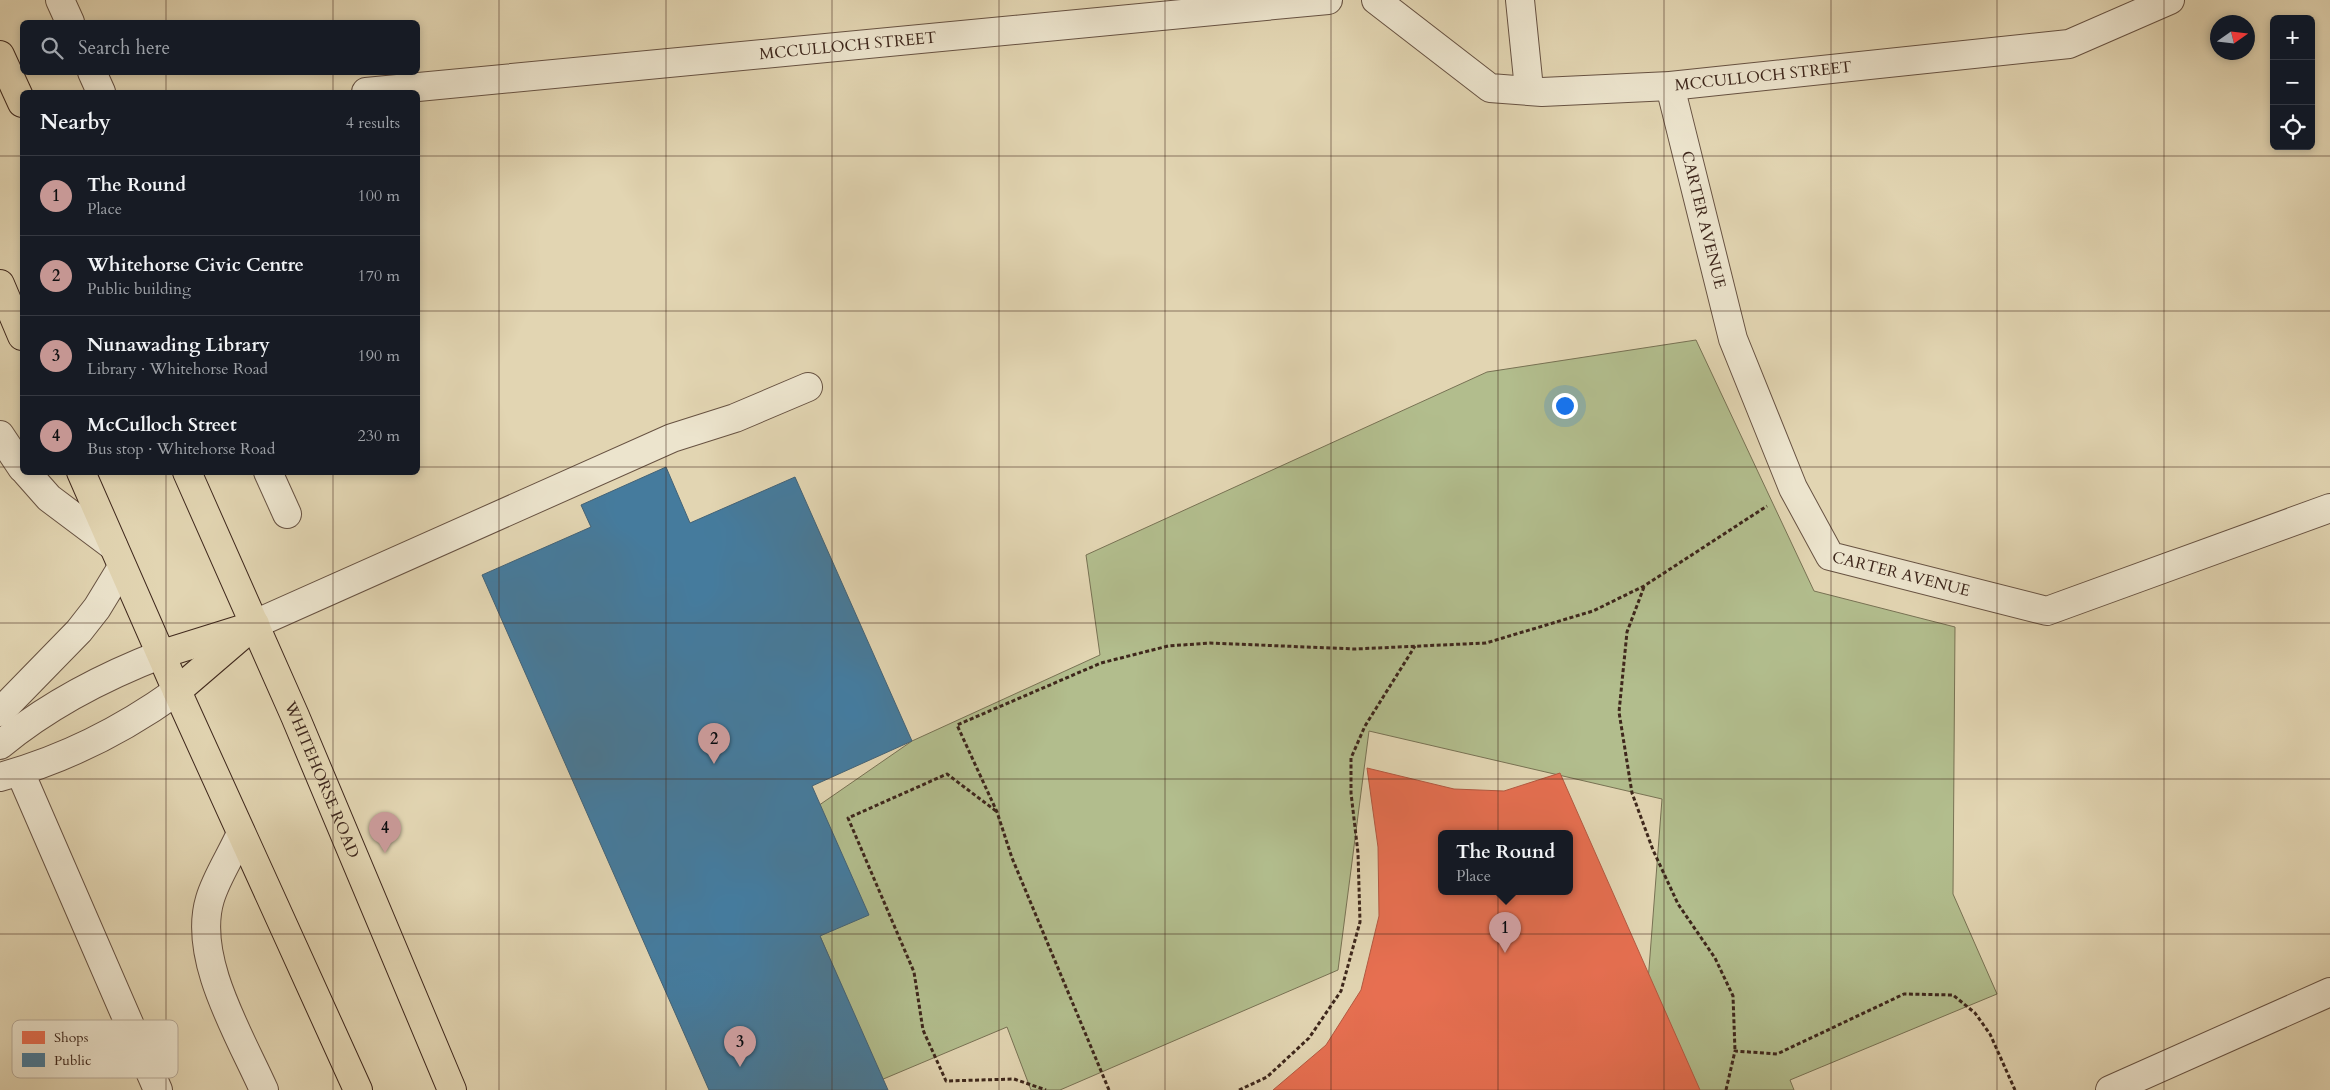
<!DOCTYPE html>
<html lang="en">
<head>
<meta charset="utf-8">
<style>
	:root { --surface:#171b24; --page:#20242c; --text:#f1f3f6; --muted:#9ea1a6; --line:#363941; --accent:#c59692 }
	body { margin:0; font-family:Cardo,serif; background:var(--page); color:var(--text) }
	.controls { position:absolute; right:15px; top:15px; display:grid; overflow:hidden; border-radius:8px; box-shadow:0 2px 8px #0003 }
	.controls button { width:45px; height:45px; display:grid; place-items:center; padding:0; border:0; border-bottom:1px solid var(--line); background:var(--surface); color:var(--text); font:25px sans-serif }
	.compass { position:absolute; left:2210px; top:15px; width:45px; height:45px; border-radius:50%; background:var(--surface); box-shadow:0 2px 8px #0003; rotate:76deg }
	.you { position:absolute; left:1564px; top:405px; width:18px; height:18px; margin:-12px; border:4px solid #fff; border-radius:50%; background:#1a73e8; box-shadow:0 0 0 8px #1a73e833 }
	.badge { display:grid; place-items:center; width:32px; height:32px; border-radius:50%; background:var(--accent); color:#111; font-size:16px; font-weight:700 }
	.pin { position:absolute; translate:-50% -41px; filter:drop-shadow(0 1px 2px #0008) }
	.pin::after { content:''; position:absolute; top:26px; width:18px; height:15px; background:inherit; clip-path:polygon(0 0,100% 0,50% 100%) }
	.popup { position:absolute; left:1438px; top:830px; width:135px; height:65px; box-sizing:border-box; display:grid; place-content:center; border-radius:8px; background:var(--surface); filter:drop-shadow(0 1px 4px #0005); font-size:16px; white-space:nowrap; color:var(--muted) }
	.popup b { font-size:19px; color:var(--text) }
	.popup::after { content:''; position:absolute; left:50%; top:100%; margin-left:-10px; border:10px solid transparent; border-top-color:var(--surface) }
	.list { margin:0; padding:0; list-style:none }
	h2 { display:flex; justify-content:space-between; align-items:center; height:65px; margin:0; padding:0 20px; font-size:21px }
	h2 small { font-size:16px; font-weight:400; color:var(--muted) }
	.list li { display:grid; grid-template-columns:32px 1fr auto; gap:15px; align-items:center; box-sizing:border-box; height:80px; padding:0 20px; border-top:1px solid var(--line) }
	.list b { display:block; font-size:19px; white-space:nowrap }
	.list p { margin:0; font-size:16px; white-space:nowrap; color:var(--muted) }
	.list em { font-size:16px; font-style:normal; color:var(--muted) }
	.icon { flex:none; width:28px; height:28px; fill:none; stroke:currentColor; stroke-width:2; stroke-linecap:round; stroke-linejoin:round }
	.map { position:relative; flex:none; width:2330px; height:1090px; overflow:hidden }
	.search { position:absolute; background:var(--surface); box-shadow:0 2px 8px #0003; left:20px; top:20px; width:400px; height:55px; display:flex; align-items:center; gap:12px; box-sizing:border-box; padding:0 18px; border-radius:8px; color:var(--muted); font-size:19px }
	.panel { position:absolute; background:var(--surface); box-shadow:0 2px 8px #0003; left:20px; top:90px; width:400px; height:385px; border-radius:8px }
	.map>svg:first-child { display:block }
</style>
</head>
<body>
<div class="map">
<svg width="2330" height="1090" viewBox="0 0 2330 1090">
	<rect width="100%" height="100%" fill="#e2d5b2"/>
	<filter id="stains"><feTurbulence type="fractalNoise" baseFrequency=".004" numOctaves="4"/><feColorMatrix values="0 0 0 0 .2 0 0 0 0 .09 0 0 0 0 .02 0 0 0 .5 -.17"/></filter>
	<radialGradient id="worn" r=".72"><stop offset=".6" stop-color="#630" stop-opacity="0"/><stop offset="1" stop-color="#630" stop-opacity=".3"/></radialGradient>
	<polygon fill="#b2bd8d" stroke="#787254" points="1696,340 1814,591 1955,627 1953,894 1997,994 1790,1080 1794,1090 1512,1090 1644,1034 1662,799 1369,731 1338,970 1060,1090 1031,1090 1007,1027 881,1080 820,936 773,837 912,741 1100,655 1086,555 1487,372"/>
	<path fill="#e76f51" stroke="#b45941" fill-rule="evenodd" d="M1367,768L1454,789L1504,791L1560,773L1700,1090H1273L1326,1045L1361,990L1379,916L1378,847ZM1441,834H1569V892H1441Z"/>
	<polygon fill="#457b9d" stroke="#436276" points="666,467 690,523 795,477 912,741 812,786 869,915 820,936 888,1090 709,1090 482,575 591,527 581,505"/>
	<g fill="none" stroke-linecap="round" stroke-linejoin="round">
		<g stroke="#675242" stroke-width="30">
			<g id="minor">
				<polyline points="60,0 70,22"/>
				<path id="s1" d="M1376,0L1490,88L1542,92L1670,86L2069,44L2170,0"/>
				<polyline points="1520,0 1529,89"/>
				<polyline points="92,72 101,92"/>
				<path id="s2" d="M1670,86L1733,339L1793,488L1830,556L2047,611L2330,508"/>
				<path id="s3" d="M366,92L1328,0"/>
				<polyline points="0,435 22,468"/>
				<polyline points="26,472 49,498 113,546"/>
				<polyline points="268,472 287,514"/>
				<polyline points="255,624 672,438 735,418 808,387"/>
				<polyline points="0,712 79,631 97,608 122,567"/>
				<path d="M0,745C47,706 105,676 162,654"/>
				<polyline points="20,772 158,1090"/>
				<path d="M0,777C63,760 124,729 177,691"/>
				<path d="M241,833C232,854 216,878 210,899C192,958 240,1036 264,1090"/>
				<polyline points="2110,1090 2330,992"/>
			</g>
		</g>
		<g stroke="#3e271c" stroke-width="30">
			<g id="highway">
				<polyline points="0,55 22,103"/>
				<polyline points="0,284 22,336"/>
				<polyline points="81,472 177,691 358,1090"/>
				<path id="s4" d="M187,472L295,716L452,1090"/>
				<polyline points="162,654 242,629"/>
				<polyline points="177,691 255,624"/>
			</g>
		</g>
		<g stroke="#3e271c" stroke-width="3" stroke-dasharray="4 2.5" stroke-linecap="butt">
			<polyline points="1644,587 1627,632 1619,712 1632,793 1653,850 1678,904 1715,958 1733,996 1735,1051"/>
			<polyline points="996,811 947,774 848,818 914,972 923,1030 946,1081 1014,1079 1046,1090"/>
			<polyline points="1109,1090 1012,858 997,812 957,725 1101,663 1168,646 1210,643 1355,649 1486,643 1593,611 1644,586 1767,506"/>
			<polyline points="1239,1090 1267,1077 1309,1038 1341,991 1360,922 1358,853 1351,793 1351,758 1365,726 1415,646"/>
			<polyline points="1726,1090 1735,1051 1777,1054 1904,994 1953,995 1975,1013 1990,1034 2015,1090"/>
		</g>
		<use href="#minor" stroke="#ece4cd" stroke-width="28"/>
		<use href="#highway" stroke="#e2d5b2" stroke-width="28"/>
	</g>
	<path fill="none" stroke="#3e271c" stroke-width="1" stroke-opacity="0.55" d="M166,0V22M333,0V22M499,0V1090M666,0V1090M832,0V1090M999,0V1090M1165,0V1090M1331,0V1090M1498,0V1090M1664,0V1090M1831,0V1090M1997,0V1090M2164,0V1090M166,72V92M333,72V92M0,156H22M418,156H2330M0,311H22M418,311H2330M0,467H22M418,467H2330M166,472V1090M333,472V1090M0,623H2330M0,779H2330M0,934H2330"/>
	<g text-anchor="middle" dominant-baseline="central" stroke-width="5" stroke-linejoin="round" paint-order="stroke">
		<g font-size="16" fill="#3e271c" stroke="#ece4cd">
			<text stroke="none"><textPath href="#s3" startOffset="484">MCCULLOCH STREET</textPath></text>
			<text stroke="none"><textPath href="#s1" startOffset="418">MCCULLOCH STREET</textPath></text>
			<text stroke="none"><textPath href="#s2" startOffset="138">CARTER AVENUE</textPath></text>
			<text stroke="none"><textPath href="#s2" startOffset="572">CARTER AVENUE</textPath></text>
			<text stroke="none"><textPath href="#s4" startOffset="336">WHITEHORSE ROAD</textPath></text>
		</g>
	</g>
	<rect x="12" y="1020" width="166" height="58" rx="8" fill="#ece4cd" stroke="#b8ab98" stroke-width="1"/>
	<rect x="22" y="1031" width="23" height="13" fill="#e76f51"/>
	<rect x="22" y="1053" width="23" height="14" fill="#457b9d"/>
	<g font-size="14" fill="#3e271c">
		<text x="54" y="1042">Shops</text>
		<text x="54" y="1065">Public</text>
	</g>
	<rect width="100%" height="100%" filter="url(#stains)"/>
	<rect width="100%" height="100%" fill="url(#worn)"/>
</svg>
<div class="controls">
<button>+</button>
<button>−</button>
<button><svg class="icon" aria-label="locate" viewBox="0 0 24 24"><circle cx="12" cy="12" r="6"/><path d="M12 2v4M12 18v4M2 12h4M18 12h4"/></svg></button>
</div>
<svg class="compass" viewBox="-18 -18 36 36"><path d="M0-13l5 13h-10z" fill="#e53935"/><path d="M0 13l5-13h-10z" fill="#9ea1a6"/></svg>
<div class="you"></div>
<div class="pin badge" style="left:1505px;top:953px">1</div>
<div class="popup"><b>The Round</b>Place</div>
<div class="pin badge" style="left:714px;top:764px">2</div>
<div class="pin badge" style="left:740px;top:1067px">3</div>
<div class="pin badge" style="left:385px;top:853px">4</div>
<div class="search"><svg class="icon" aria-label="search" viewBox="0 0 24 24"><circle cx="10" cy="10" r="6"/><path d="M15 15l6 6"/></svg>Search here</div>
<section class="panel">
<h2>Nearby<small>4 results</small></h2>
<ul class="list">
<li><span class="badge">1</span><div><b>The Round</b><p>Place</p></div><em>100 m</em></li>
<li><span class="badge">2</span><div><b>Whitehorse Civic Centre</b><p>Public building</p></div><em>170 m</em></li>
<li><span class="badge">3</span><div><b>Nunawading Library</b><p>Library · Whitehorse Road</p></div><em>190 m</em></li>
<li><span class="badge">4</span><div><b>McCulloch Street</b><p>Bus stop · Whitehorse Road</p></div><em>230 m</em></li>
</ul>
</section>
</div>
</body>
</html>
